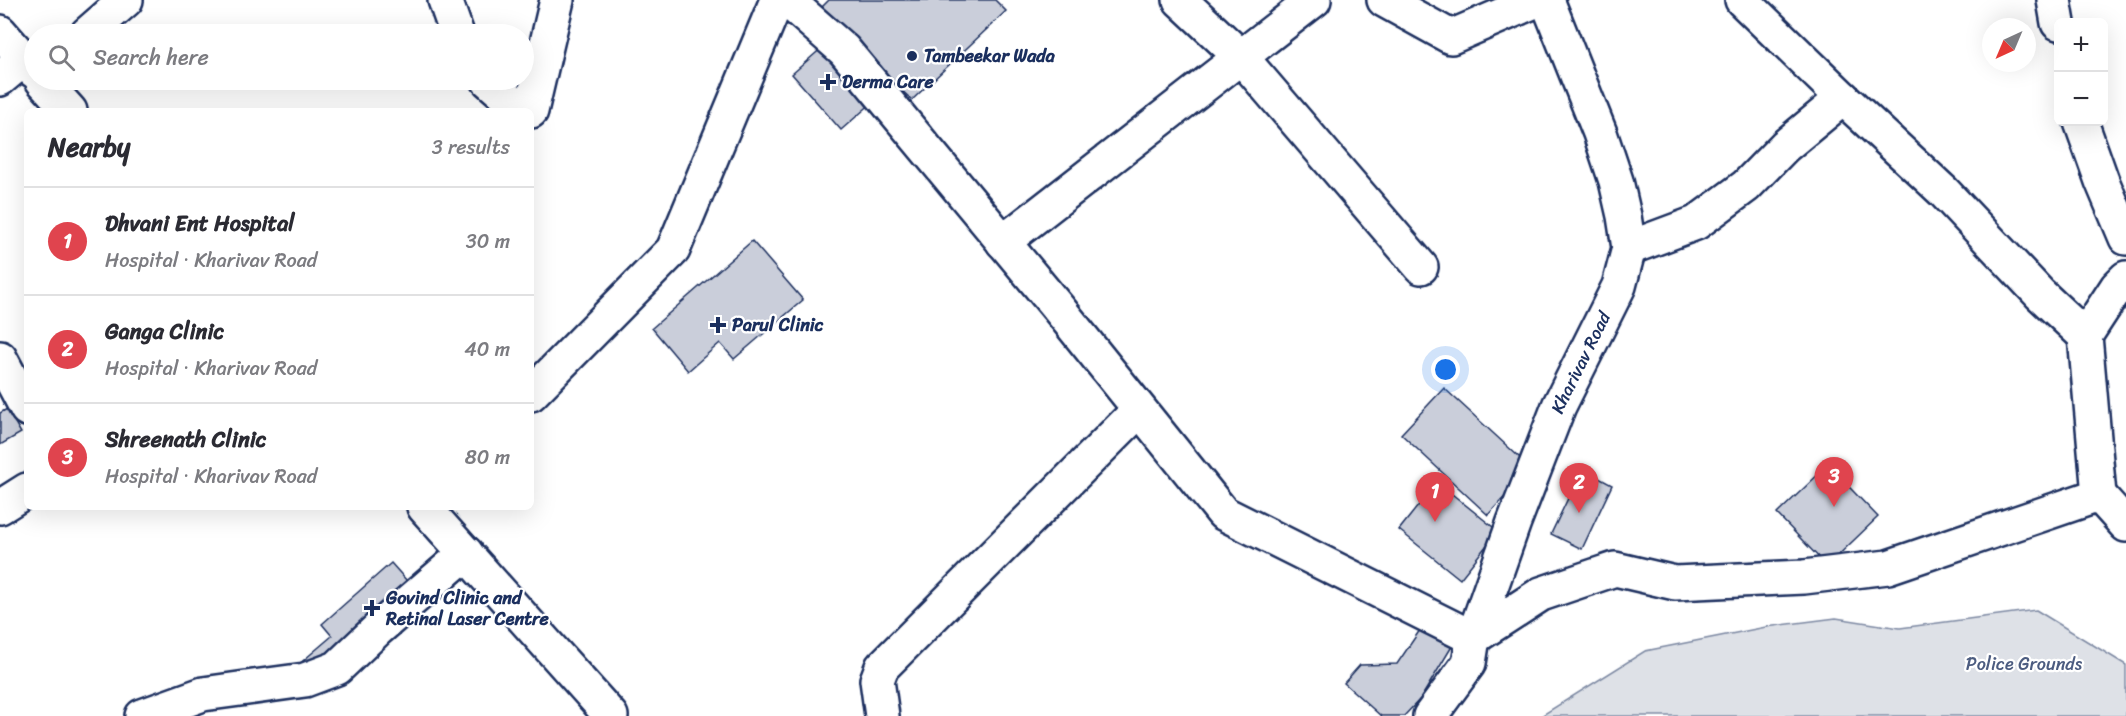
<!DOCTYPE html>
<html lang="en">
<head>
<meta charset="utf-8">
<style>
	:root { --surface:#fff; --page:#f2f2f3; --text:#2b2b33; --muted:#7c7c81; --line:#e1e1e2; --accent:#2563eb }
	body { margin:0; font-family:Sriracha,sans-serif; background:var(--page); color:var(--text) }
	.controls { position:absolute; right:18px; top:18px; display:grid; overflow:hidden; border-radius:9px; box-shadow:0 6px 24px #0002 }
	.controls button { width:54px; height:54px; display:grid; place-items:center; padding:0; border:0; border-bottom:2px solid var(--line); background:var(--surface); color:var(--text); font:30px sans-serif }
	.compass { position:absolute; left:1982px; top:18px; width:54px; height:54px; border-radius:50%; background:var(--surface); box-shadow:0 6px 24px #0002; rotate:224deg }
	.you { position:absolute; left:1446px; top:370px; width:21px; height:21px; margin:-15px; border:4px solid #fff; border-radius:50%; background:#1a73e8; box-shadow:0 0 0 9px #1a73e833 }
	.badge { display:grid; place-items:center; width:39px; height:39px; border-radius:50%; background:var(--accent); color:#fff; font-size:20px; font-weight:700 }
	.pin { position:absolute; translate:-50% -50px; filter:drop-shadow(0 2px 3px #0008) }
	.pin::after { content:''; position:absolute; top:32px; width:21px; height:18px; background:inherit; clip-path:polygon(0 0,100% 0,50% 100%) }
	.list { margin:0; padding:0; list-style:none }
	h2 { display:flex; justify-content:space-between; align-items:center; height:78px; margin:0; padding:0 24px; font-size:26px }
	h2 small { font-size:20px; font-weight:400; color:var(--muted) }
	.list li { display:grid; grid-template-columns:39px 1fr auto; gap:18px; align-items:center; box-sizing:border-box; height:108px; padding:0 24px; border-top:2px solid var(--line) }
	.list b { display:block; font-size:22px; white-space:nowrap }
	.list p { margin:0; font-size:20px; white-space:nowrap; color:var(--muted) }
	.list em { font-size:20px; font-style:normal; color:var(--muted) }
	.icon { flex:none; width:33px; height:33px; fill:none; stroke:currentColor; stroke-width:2; stroke-linecap:round; stroke-linejoin:round }
	.map { position:relative; flex:none; width:2126px; height:716px; overflow:hidden }
	.search { position:absolute; background:var(--surface); box-shadow:0 6px 24px #0002; left:24px; top:24px; width:510px; height:66px; display:flex; align-items:center; gap:15px; box-sizing:border-box; padding:0 21px; border-radius:33px; color:var(--muted); font-size:22px }
	.panel { position:absolute; background:var(--surface); box-shadow:0 6px 24px #0002; left:24px; top:108px; width:510px; height:402px; border-radius:9px }
	.map>svg:first-child { display:block }
</style>
</head>
<body>
<div class="map">
<svg width="2126" height="716" viewBox="0 0 2126 716">
	<rect width="100%" height="100%" fill="#fff"/>
	<filter id="ink" filterUnits="userSpaceOnUse"><feTurbulence type="fractalNoise" baseFrequency=".0167" numOctaves="2"/><feDisplacementMap in="SourceGraphic" scale="12" xChannelSelector="R" yChannelSelector="G"/><feConvolveMatrix kernelMatrix="1 2 1 2 8 2 1 2 1" color-interpolation-filters="sRGB"/></filter>
	<g filter="url(#ink)">
		<polygon fill="#dee1e7" stroke="#7c88a2" stroke-width="1.5" points="2036,610 2126,665 2126,716 1541,716 1645,651 1766,627 1836,618 1900,628"/>
		<g fill="#caceda" stroke="#1b2f5e" stroke-width="1.5">
			<polygon points="829,0 995,0 1006,11 912,100 818,11"/>
			<polygon points="824,46 873,102 841,130 792,74"/>
			<polygon points="752,241 803,300 734,359 720,343 688,371 652,328"/>
			<polygon points="1444,388 1531,468 1488,515 1401,434"/>
			<polygon points="7,409 21,433 0,445 0,413"/>
			<polygon points="1828,465 1878,517 1827,566 1777,514"/>
			<polygon points="1582,469 1612,485 1582,549 1551,534"/>
			<polygon points="1437,482 1498,531 1460,579 1399,530"/>
			<polygon points="391,563 415,590 308,676 298,665 332,636 322,624"/>
			<polygon points="1422,627 1454,643 1421,698 1404,716 1381,716 1344,683 1360,665 1397,664"/>
		</g>
		<g fill="none" stroke-linecap="round" stroke-linejoin="round">
			<g stroke="#1b2f5e" stroke-width="38">
				<g id="minor">
					<polyline points="445,0 457,34"/>
					<polyline points="787,0 844,50 1059,309 1223,513 1473,638 1541,594 1615,569 1675,583 1804,577 1888,567 2099,495 2126,525"/>
					<polyline points="1180,0 1241,57 1421,267"/>
					<polyline points="1384,0 1451,37 1537,0"/>
					<polyline points="1742,0 1843,98"/>
					<polyline points="2054,0 2058,23"/>
					<polyline points="87,34 126,0"/>
					<polyline points="0,79 24,59"/>
					<polyline points="488,80 523,111"/>
					<polyline points="531,111 557,0"/>
					<polyline points="2081,122 2102,181 2126,238"/>
					<polyline points="1003,242 1314,0"/>
					<polyline points="1629,248 1696,223 1746,186 1785,146 1843,98 1944,192 2040,294 2085,336"/>
					<polyline points="0,358 27,409"/>
					<polyline points="531,394 673,250 777,0"/>
					<polyline points="2099,495 2085,336 2117,287 2126,278"/>
					<polyline points="0,507 27,490"/>
					<polyline points="142,716 203,694 305,680 337,668 378,629 466,553"/>
					<polyline points="882,716 877,680 882,667 1139,410"/>
					<path id="s1" d="M1430,716L1469,663L1473,638L1514,522L1559,406L1619,286L1629,248L1624,216L1616,181L1600,133L1547,0"/>
				</g>
			</g>
			<g stroke="#1b2f5e" stroke-width="38">
				<g id="primary">
					<polyline points="0,32 34,71"/>
					<polyline points="42,80 70,111"/>
					<polyline points="424,507 611,716"/>
				</g>
			</g>
			<use href="#minor" stroke="#fff" stroke-width="33"/>
			<use href="#primary" stroke="#fff" stroke-width="33"/>
		</g>
	</g>
	<g fill="#1b2f5e" stroke="#fff" stroke-width="2">
		<circle cx="912" cy="56" r="6"/>
		<path d="M825 73h6v6h6v6h-6v6h-6v-6h-6v-6h6z"/>
		<path d="M715 316h6v6h6v6h-6v6h-6v-6h-6v-6h6z"/>
		<path d="M369 599h6v6h6v6h-6v6h-6v-6h-6v-6h6z"/>
	</g>
	<g text-anchor="middle" dominant-baseline="central" stroke-width="4.5" stroke-linejoin="round" paint-order="stroke">
		<g font-size="18" font-weight="bold" fill="#1b2f5e" stroke="#fff" text-anchor="start">
			<text x="924" y="56">Tambeekar Wada</text>
			<text x="842" y="82">Derma Care</text>
			<text x="732" y="325">Parul Clinic</text>
			<text x="386" y="598">Govind Clinic and<tspan x="386" dy="21">Retinal Laser Centre</tspan></text>
		</g>
		<g font-size="18" fill="#1b2f5e" stroke="#fff">
			<text stroke="none"><textPath href="#s1" startOffset="387">Kharivav Road</textPath></text>
		</g>
		<g font-size="18" fill="#4c5c80" stroke="#fff">
			<text x="2024" y="664">Police Grounds</text>
		</g>
	</g>
</svg>
<div class="controls">
<button>+</button>
<button>−</button>
</div>
<svg class="compass" viewBox="-18 -18 36 36"><path d="M0-13l5 13h-10z" fill="#e53935"/><path d="M0 13l5-13h-10z" fill="#7c7c81"/></svg>
<div class="you"></div>
<div class="pin badge" style="left:1435px;top:522px;background:#e0444e">1</div>
<div class="pin badge" style="left:1579px;top:513px;background:#e0444e">2</div>
<div class="pin badge" style="left:1834px;top:507px;background:#e0444e">3</div>
<div class="search"><svg class="icon" aria-label="search" viewBox="0 0 24 24"><circle cx="10" cy="10" r="6"/><path d="M15 15l6 6"/></svg>Search here</div>
<section class="panel">
<h2>Nearby<small>3 results</small></h2>
<ul class="list">
<li><span class="badge" style="background:#e0444e">1</span><div><b>Dhvani Ent Hospital</b><p>Hospital · Kharivav Road</p></div><em>30 m</em></li>
<li><span class="badge" style="background:#e0444e">2</span><div><b>Ganga Clinic</b><p>Hospital · Kharivav Road</p></div><em>40 m</em></li>
<li><span class="badge" style="background:#e0444e">3</span><div><b>Shreenath Clinic</b><p>Hospital · Kharivav Road</p></div><em>80 m</em></li>
</ul>
</section>
</div>
</body>
</html>
